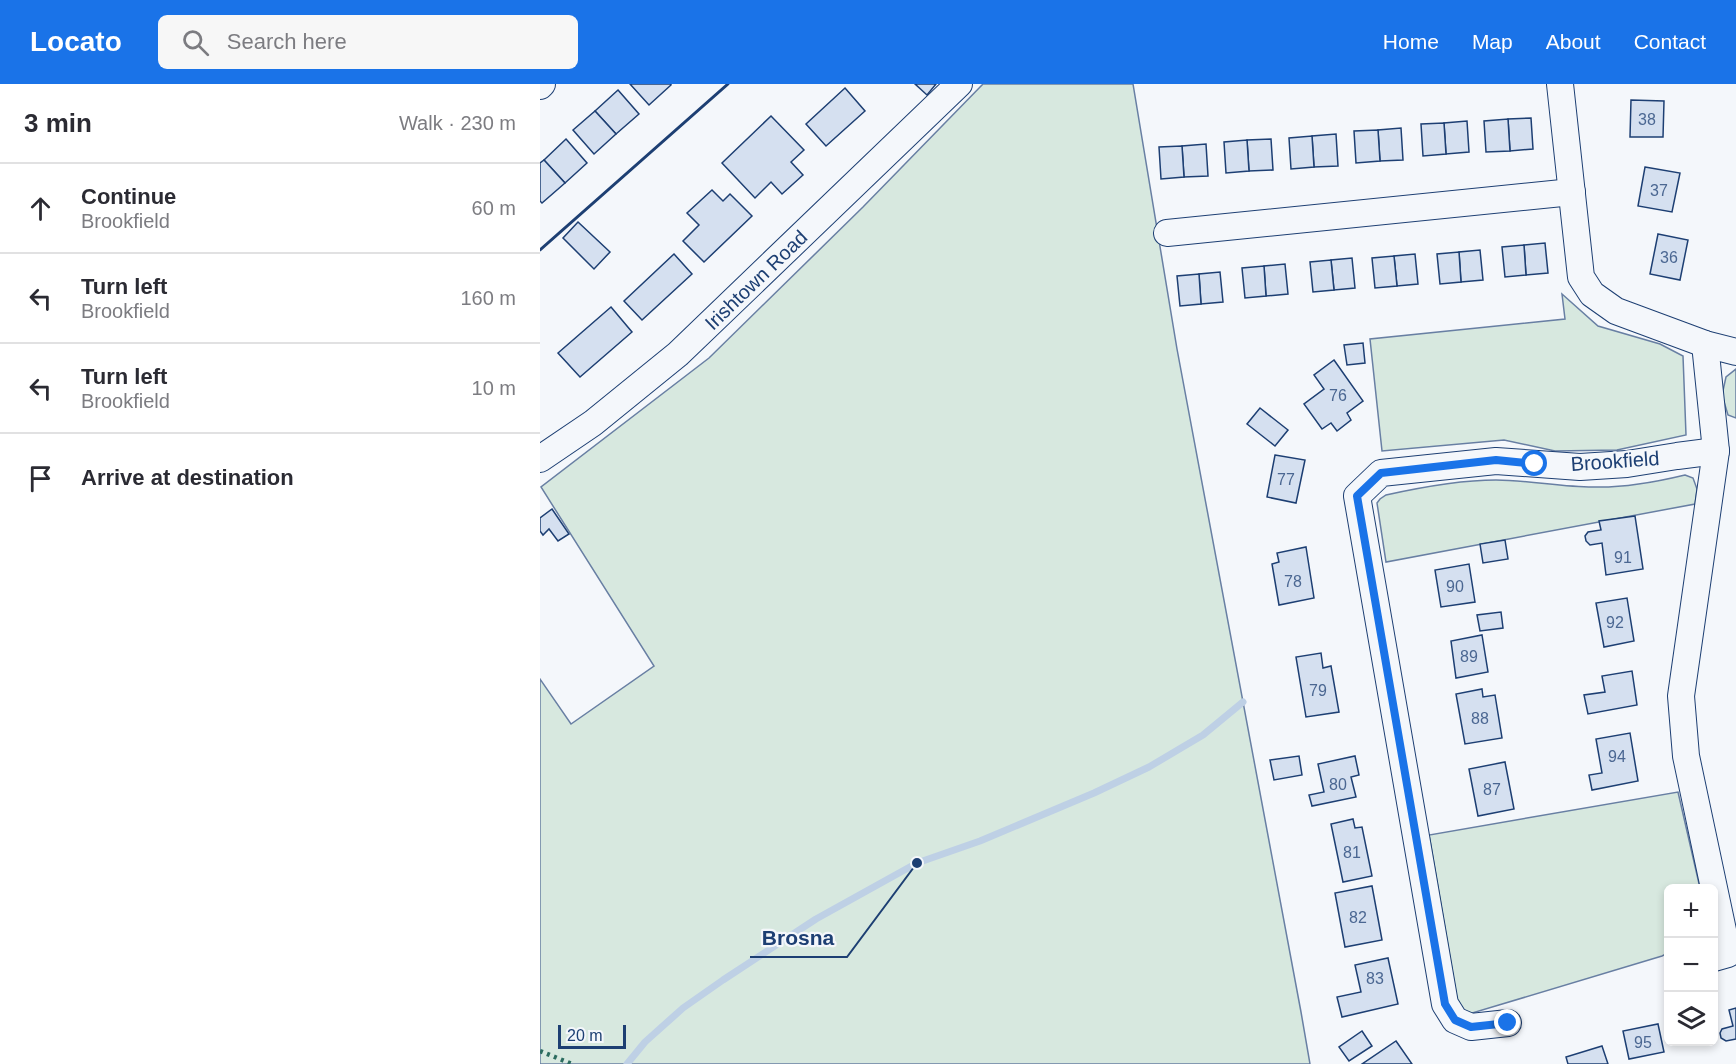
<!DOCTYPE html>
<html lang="en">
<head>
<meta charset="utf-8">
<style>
	:root { --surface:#fff; --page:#f7f7f7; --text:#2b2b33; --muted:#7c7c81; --line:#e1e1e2; --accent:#1a73e8 }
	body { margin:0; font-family:Helvetica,sans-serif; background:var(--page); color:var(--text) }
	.controls { position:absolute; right:18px; bottom:18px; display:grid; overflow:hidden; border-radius:9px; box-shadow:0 3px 9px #0003 }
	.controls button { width:54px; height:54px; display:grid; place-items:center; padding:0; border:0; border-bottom:2px solid var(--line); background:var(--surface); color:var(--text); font:30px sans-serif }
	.scale { position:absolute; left:18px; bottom:15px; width:68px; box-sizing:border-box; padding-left:6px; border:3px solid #1d3f73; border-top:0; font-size:16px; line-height:21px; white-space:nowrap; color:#1d3f73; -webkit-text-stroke:4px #f4f7fb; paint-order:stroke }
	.stop { position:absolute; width:18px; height:18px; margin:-14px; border:4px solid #1a73e8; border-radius:50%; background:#fff }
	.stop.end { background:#1a73e8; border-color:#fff; box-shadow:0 2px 6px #0008 }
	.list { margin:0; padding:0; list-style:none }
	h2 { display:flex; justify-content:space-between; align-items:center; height:78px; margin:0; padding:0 24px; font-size:26px }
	h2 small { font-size:20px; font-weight:400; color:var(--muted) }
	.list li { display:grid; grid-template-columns:39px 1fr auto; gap:18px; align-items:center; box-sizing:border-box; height:90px; padding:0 24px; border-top:2px solid var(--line) }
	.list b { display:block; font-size:22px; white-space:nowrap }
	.list p { margin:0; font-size:20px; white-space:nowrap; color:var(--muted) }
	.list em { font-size:20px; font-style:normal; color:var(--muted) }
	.icon { flex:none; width:33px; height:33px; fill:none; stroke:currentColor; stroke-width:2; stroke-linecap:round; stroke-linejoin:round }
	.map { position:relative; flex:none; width:1196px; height:980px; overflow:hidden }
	header { display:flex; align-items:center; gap:36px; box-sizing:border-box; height:84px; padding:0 30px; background:var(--accent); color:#fff }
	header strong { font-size:28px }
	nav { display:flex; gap:33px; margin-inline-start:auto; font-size:21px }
	.search { width:420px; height:54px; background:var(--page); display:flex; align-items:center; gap:15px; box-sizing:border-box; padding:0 21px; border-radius:9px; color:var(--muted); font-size:22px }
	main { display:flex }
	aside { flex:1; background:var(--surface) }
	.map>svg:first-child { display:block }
</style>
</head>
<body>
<header>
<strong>Locato</strong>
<div class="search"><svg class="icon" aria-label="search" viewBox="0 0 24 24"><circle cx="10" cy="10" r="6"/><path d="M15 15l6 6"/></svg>Search here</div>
<nav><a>Home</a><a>Map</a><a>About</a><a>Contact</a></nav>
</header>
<main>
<aside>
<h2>3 min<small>Walk · 230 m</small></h2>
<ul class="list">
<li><svg class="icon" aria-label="ahead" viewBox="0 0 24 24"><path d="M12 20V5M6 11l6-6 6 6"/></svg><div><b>Continue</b><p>Brookfield</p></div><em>60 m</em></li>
<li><svg class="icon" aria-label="left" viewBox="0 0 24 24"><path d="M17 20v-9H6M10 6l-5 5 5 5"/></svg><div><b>Turn left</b><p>Brookfield</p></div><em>160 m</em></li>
<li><svg class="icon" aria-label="left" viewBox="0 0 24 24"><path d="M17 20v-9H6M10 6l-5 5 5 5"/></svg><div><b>Turn left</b><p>Brookfield</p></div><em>10 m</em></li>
<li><svg class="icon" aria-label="arrive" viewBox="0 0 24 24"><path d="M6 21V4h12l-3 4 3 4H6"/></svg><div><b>Arrive at destination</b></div></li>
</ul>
</aside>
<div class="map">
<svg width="1196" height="980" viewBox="0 0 1196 980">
	<rect width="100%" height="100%" fill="#f4f7fb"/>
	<g fill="#d7e8df" stroke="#687fa3" stroke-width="1.5">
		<polygon points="443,0 593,0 637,265 761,928 770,980 0,980 0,595 31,640 114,582 1,403 169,274 323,123"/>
		<polygon points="1022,210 1058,242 1120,260 1143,272 1146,351 1077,366 1015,367 964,356 842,367 830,255 1025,235"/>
		<polygon points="1196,285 1196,334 1188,331 1182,311 1186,293"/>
		<path d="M1145,391L1153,394L1157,405L1155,420L846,478L837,419L840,415L846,411C882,403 919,396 956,396C988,396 1021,403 1053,403C1083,404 1116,398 1145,391Z"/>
		<polygon points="1138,708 1160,804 1128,804 1128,869 1122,872 929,930 918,921 889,751"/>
	</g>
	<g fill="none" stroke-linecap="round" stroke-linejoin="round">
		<polyline stroke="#bed0e5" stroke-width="7" points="87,980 105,958 143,924 183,896 276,835 377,779 440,757 554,709 609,683 663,651 703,618"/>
	</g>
	<g fill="#d5e0f0" stroke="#1d3f73" stroke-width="1.5">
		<polygon points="90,0 131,0 131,1 109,21"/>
		<polygon points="375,0 396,0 387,11"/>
		<polygon points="305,4 325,27 286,62 266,40"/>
		<polygon points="78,6 99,30 76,50 55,27"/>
		<polygon points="1091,16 1124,17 1123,53 1090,53"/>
		<polygon points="55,27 76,50 54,70 33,46"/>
		<polygon points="231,32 264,66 251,78 263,91 242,110 231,98 215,114 182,79"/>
		<polygon points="991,34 993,65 970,67 968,35"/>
		<polygon points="968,35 970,67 946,68 944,37"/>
		<polygon points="927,37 929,68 906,70 904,39"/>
		<polygon points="904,39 906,70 883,72 881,40"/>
		<polygon points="861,44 863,76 840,77 838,46"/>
		<polygon points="838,46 840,77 816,79 814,47"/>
		<polygon points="796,50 798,82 774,83 772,52"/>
		<polygon points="772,52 774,83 751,85 749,54"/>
		<polygon points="26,55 47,79 25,99 4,76"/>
		<polygon points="731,55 733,86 709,87 707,56"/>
		<polygon points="707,56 709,87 686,89 684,58"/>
		<polygon points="666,60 668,92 644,93 642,62"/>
		<polygon points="642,62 644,93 621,95 619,63"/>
		<polygon points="4,76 25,99 2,119 0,117 0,79"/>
		<polygon points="1105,83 1140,89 1132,128 1098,122"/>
		<polygon points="172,106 183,117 190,110 212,132 164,178 143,157 159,141 147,129"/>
		<polygon points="38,138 70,168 54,185 23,154"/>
		<polygon points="1118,150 1148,156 1140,196 1110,190"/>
		<polygon points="1005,159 1008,189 986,191 984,161"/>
		<polygon points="984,161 986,191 965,193 962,163"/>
		<polygon points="940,166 943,196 921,198 919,168"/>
		<polygon points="919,168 921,198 900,200 897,170"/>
		<polygon points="134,170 152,190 102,236 84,217"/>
		<polygon points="875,170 878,200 857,202 854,172"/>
		<polygon points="854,172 857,202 835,204 832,174"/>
		<polygon points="812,174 815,204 794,206 791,176"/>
		<polygon points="791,176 794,206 773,208 770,178"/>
		<polygon points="745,180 748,210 726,212 724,182"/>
		<polygon points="724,182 726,212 705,214 702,184"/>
		<polygon points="680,188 683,218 661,220 659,190"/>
		<polygon points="659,190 661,220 640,222 637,192"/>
		<polygon points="71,223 92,248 40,293 18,269"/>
		<polygon points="823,259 825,279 807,281 804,261"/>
		<polygon points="794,276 823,317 807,329 811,336 797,347 791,339 782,345 764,320 784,305 774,291"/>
		<polygon points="720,324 748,346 735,362 707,340"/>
		<polygon points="735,371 765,376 756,419 727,413"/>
		<polygon points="12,425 29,450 18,457 9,445 3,451 0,447 0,434"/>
		<polygon points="1095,432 1103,485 1066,491 1062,459 1050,461 1046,457 1045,452 1048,448 1061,446 1059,437"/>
		<polygon points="965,456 968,475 943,479 940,460"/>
		<polygon points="766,463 774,514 739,521 732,480 739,478 737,469"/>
		<polygon points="929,480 935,518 901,523 895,486"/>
		<polygon points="1087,514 1094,557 1064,563 1056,519"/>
		<polygon points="961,528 963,544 940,547 937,531"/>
		<polygon points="942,551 948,588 916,594 911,557"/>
		<polygon points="781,569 783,584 791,582 799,628 766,633 756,573"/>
		<polygon points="1092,587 1097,621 1048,630 1044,611 1065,608 1062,592"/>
		<polygon points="942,605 943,613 955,611 962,654 925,660 916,610"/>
		<polygon points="1090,649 1098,697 1052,706 1049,691 1062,689 1056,655"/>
		<polygon points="759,672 762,691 734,696 730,676"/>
		<polygon points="815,672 819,691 811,693 816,713 772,722 769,711 784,708 778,680"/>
		<polygon points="965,678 974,725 938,732 929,685"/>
		<polygon points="813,735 815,744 822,743 832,792 803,798 791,740"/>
		<polygon points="832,802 842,856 805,863 795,809"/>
		<polygon points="848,874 858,920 802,933 797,913 821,908 815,881"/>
		<polygon points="1196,924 1196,955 1186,957 1181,954 1180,949 1182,945 1193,942 1189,926"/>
		<polygon points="1118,940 1124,968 1089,975 1083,947"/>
		<polygon points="822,947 832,962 809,977 799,963"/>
		<polygon points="856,957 872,980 822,980"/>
		<polygon points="1062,962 1068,980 1028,980 1026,973"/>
	</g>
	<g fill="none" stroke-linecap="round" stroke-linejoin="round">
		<g stroke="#1d3f73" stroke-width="28">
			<g id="minor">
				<polyline points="1020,0 1041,193 1052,210 1076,227 1165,260 1196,268"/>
				<polyline points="0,2 2,0"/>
				<polyline points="627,149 1032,108"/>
				<polyline points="1165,260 1176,367 1141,612 1146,672 1188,870 1174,874"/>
				<polyline points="0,375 53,339 138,270 419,0"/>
				<polyline points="968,939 931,943 915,936 905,920 817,412 841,389 956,377 1040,383 1087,380 1137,372 1176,367"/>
			</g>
		</g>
		<use href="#minor" stroke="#f4f7fb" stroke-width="26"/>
		<polyline stroke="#2c6c60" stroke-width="4.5" stroke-dasharray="3 4.5" stroke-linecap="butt" points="0,967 32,980"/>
		<polyline stroke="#1d3f73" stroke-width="3" points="0,166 188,0"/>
	</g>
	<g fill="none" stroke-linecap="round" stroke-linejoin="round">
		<polyline stroke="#1a73e8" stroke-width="8" points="968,939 931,943 915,936 905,920 817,412 841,389 956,376 995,380"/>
	</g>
	<g text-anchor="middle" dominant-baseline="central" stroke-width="4.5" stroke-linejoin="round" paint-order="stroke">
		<g font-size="16" fill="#4b6792">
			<text x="1107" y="35">38</text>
			<text x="1119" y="106">37</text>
			<text x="1129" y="173">36</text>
			<text x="798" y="311">76</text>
			<text x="746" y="395">77</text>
			<text x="1083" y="473">91</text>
			<text x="753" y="497">78</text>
			<text x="915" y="502">90</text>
			<text x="1075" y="538">92</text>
			<text x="929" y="572">89</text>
			<text x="778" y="606">79</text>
			<text x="940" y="634">88</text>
			<text x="1077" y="672">94</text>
			<text x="798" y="700">80</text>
			<text x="952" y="705">87</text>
			<text x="812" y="768">81</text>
			<text x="818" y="833">82</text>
			<text x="835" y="894">83</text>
			<text x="1103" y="958">95</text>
		</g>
		<g font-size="20" fill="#1d3f73" stroke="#f4f7fb">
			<text transform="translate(216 196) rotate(-44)">Irishtown Road</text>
			<text transform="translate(1075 377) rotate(-4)">Brookfield</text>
		</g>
	</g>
	<path fill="none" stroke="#1d3f73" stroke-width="2" d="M377 779L307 873H210"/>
	<circle fill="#1d3f73" stroke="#f4f7fb" stroke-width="2" cx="377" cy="779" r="6"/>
	<g font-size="21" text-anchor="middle" font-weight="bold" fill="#1d3f73" stroke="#f4f7fb" stroke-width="4.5" stroke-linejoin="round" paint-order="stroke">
		<text x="258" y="861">Brosna</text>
	</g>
</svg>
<div class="controls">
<button>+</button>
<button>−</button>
<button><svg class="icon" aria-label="layers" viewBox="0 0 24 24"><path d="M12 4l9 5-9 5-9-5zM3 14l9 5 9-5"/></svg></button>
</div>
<div class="scale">20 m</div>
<div class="stop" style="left:995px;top:380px"></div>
<div class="stop end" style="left:968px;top:939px"></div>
</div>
</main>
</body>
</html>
